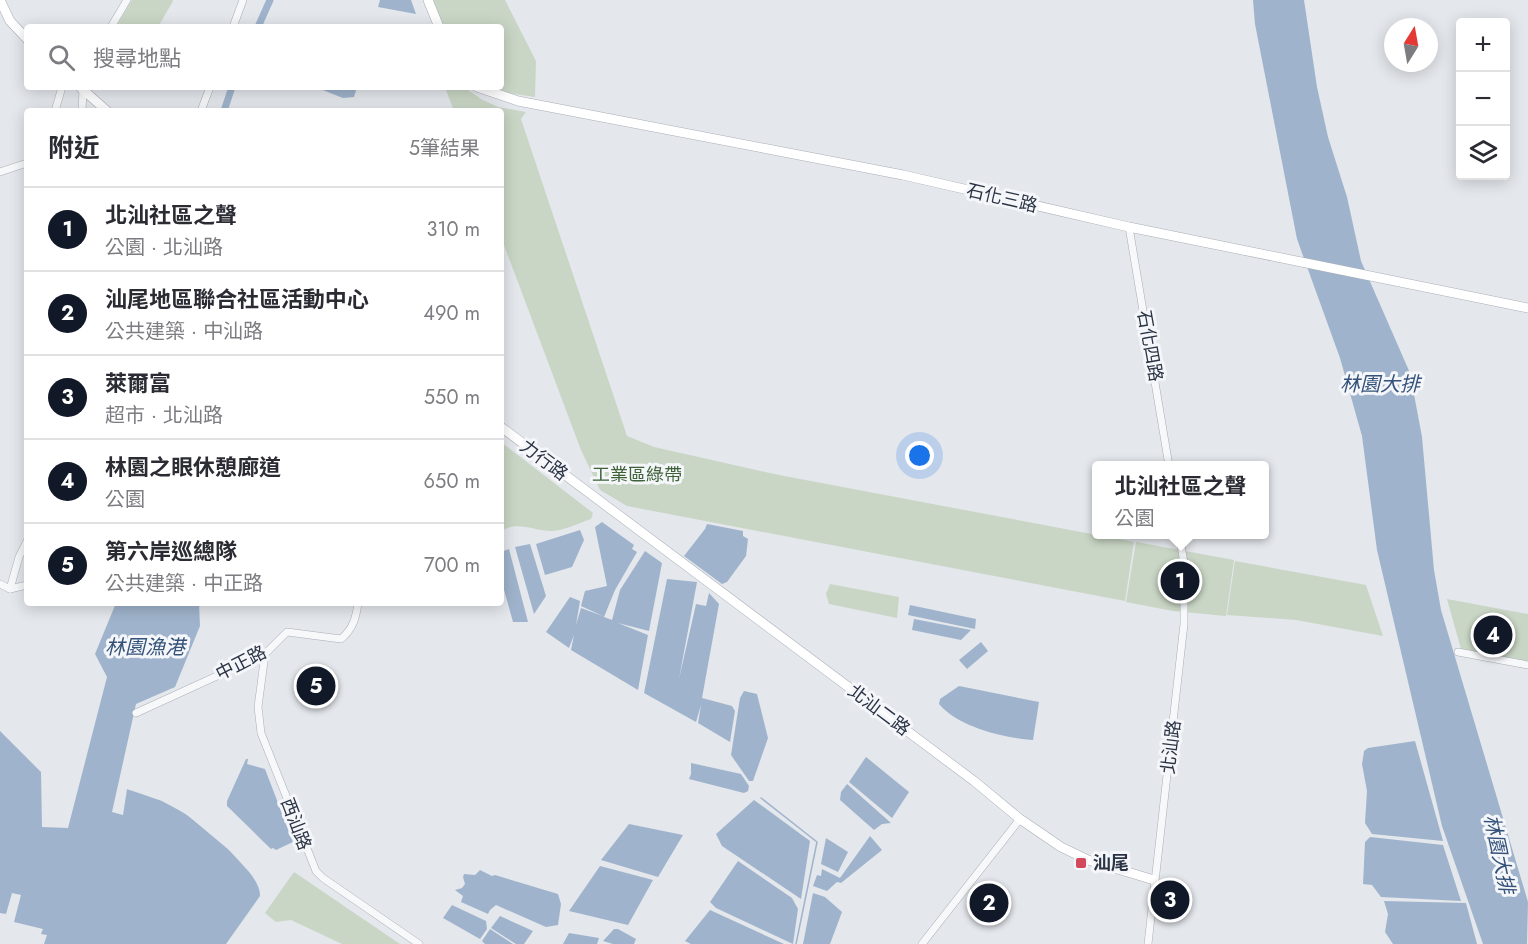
<!DOCTYPE html>
<html lang="zh-TW">
<head>
<meta charset="utf-8">
<style>
	:root { --surface:#fff; --page:#f2f2f3; --text:#2b2b33; --muted:#7c7c81; --line:#e1e1e2; --accent:#111827 }
	body { margin:0; font-family:Jost,"Noto Sans TC",sans-serif; background:var(--page); color:var(--text) }
	.controls { position:absolute; right:18px; top:18px; display:grid; overflow:hidden; border-radius:6px; box-shadow:0 3px 15px #0003 }
	.controls button { width:54px; height:54px; display:grid; place-items:center; padding:0; border:0; border-bottom:2px solid var(--line); background:var(--surface); color:var(--text); font:30px sans-serif }
	.compass { position:absolute; left:1384px; top:18px; width:54px; height:54px; border-radius:50%; background:var(--surface); box-shadow:0 3px 15px #0003; rotate:11deg }
	.you { position:absolute; left:920px; top:456px; width:21px; height:21px; margin:-15px; border:4px solid #fff; border-radius:50%; background:#1a73e8; box-shadow:0 0 0 9px #1a73e833 }
	.badge { display:grid; place-items:center; width:39px; height:39px; border-radius:50%; background:var(--accent); color:#fff; font-size:20px; font-weight:700 }
	.pin { position:absolute; translate:-50% -50%; border:3px solid #fff; box-shadow:0 2px 6px #0006 }
	.popup { position:absolute; left:1092px; top:461px; width:177px; height:78px; box-sizing:border-box; display:grid; place-content:center; border-radius:6px; background:var(--surface); filter:drop-shadow(0 2px 4px #0005); font-size:20px; white-space:nowrap; color:var(--muted) }
	.popup b { font-size:22px; color:var(--text) }
	.popup::after { content:''; position:absolute; left:50%; top:100%; margin-left:-12px; border:12px solid transparent; border-top-color:var(--surface) }
	.list { margin:0; padding:0; list-style:none }
	h2 { display:flex; justify-content:space-between; align-items:center; height:78px; margin:0; padding:0 24px; font-size:26px }
	h2 small { font-size:20px; font-weight:400; color:var(--muted) }
	.list li { display:grid; grid-template-columns:39px 1fr auto; gap:18px; align-items:center; box-sizing:border-box; height:84px; padding:0 24px; border-top:2px solid var(--line) }
	.list b { display:block; font-size:22px; white-space:nowrap }
	.list p { margin:0; font-size:20px; white-space:nowrap; color:var(--muted) }
	.list em { font-size:20px; font-style:normal; color:var(--muted) }
	.icon { flex:none; width:33px; height:33px; fill:none; stroke:currentColor; stroke-width:2; stroke-linecap:round; stroke-linejoin:round }
	.map { position:relative; flex:none; width:1528px; height:944px; overflow:hidden }
	.search { position:absolute; background:var(--surface); box-shadow:0 3px 15px #0003; left:24px; top:24px; width:480px; height:66px; display:flex; align-items:center; gap:15px; box-sizing:border-box; padding:0 21px; border-radius:6px; color:var(--muted); font-size:22px }
	.panel { position:absolute; background:var(--surface); box-shadow:0 3px 15px #0003; left:24px; top:108px; width:480px; height:498px; border-radius:6px }
	.map>svg:first-child { display:block }
</style>
</head>
<body>
<div class="map">
<svg width="1528" height="944" viewBox="0 0 1528 944">
	<rect width="100%" height="100%" fill="#e4e7ec"/>
	<g fill="#c9d6c5">
		<polygon points="132,0 172,0 173,1 158,27 116,27"/>
		<polygon points="433,0 505,0 536,61 535,97 501,92 489,87 501,87 501,27 443,27"/>
		<polygon points="445,87 464,87 481,99 498,107 526,112 521,119 627,436 654,447 779,475 1134,542 1125,601 627,506 600,490 581,450 501,237 501,111 454,111"/>
		<path d="M501,442L593,513L591,519C579,523 561,532 549,531C532,530 517,521 501,531Z"/>
		<polygon points="1136,542 1234,560 1226,616 1173,611 1126,602"/>
		<polygon points="1235,561 1366,585 1383,636 1296,620 1227,615"/>
		<polygon points="830,584 899,597 897,618 829,604 826,594"/>
		<polygon points="1447,599 1528,614 1528,669 1463,656"/>
		<polygon points="294,872 400,944 342,944 291,920 276,922 265,913"/>
	</g>
	<g fill="#9fb4cc">
		<polygon points="380,0 411,0 416,14 378,7"/>
		<polygon points="1253,0 1304,0 1317,87 1328,137 1347,197 1361,261 1410,373 1422,437 1434,570 1441,610 1528,902 1527,944 1483,944 1442,826 1377,550 1362,436 1340,358 1297,239 1255,24"/>
		<polygon points="315,87 357,87 354,97 343,98"/>
		<polygon points="602,522 634,545 632,549 637,552 615,590 604,617 612,620 620,590 645,551 662,563 649,631 618,623 648,635 638,690 571,650 574,635 569,648 546,632 570,597 580,601 576,625 581,608 603,616 581,606 585,591 607,586 595,527"/>
		<polygon points="707,524 743,531 743,536 748,539 746,556 727,582 722,584 684,556 705,529"/>
		<polygon points="580,530 584,540 572,567 545,575 536,544"/>
		<polygon points="530,544 546,596 534,614 515,547"/>
		<polygon points="509,549 528,622 513,622 501,579 501,552"/>
		<polygon points="667,579 697,582 679,679 696,604 706,606 709,593 719,604 702,698 732,706 735,711 730,742 698,723 701,705 696,722 644,693"/>
		<path d="M116,603H199L200,626L175,687L136,704L112,812L123,815L127,789C142,793 157,798 171,805C193,816 262,871 260,896L226,944H44L47,935L41,934L43,929L14,922L21,895L12,893L6,914L0,913V731L41,772L42,827L68,828L107,677L95,654Z"/>
		<polygon points="910,605 976,619 975,629 908,615"/>
		<polygon points="914,619 971,630 961,640 912,630"/>
		<polygon points="981,642 988,651 967,669 959,660"/>
		<path d="M959,686L1039,702L1033,740C1004,738 958,727 939,704L940,699Z"/>
		<polygon points="744,691 757,694 768,738 753,781 749,781 731,755 740,698"/>
		<polygon points="1415,741 1443,841 1372,834 1365,823 1367,791 1362,764 1364,751 1368,748"/>
		<polygon points="866,757 909,792 892,818 849,782"/>
		<polygon points="246,759 248,759 247,764 265,769 293,842 276,850 273,848 271,849 227,806 227,801"/>
		<polygon points="691,763 741,774 749,786 748,791 744,793 689,779 691,774"/>
		<polygon points="847,784 891,823 882,824 874,830 840,800 841,792"/>
		<polygon points="754,800 810,841 801,899 722,846 716,834"/>
		<polygon points="629,824 683,835 658,877 601,860"/>
		<polygon points="870,836 882,850 841,883 837,882 827,891 813,886 817,875 821,876 822,869 840,878"/>
		<polygon points="1370,837 1443,845 1461,901 1381,897 1372,885 1363,884 1365,842"/>
		<polygon points="826,838 848,852 838,872 821,864"/>
		<polygon points="738,861 792,898 798,909 793,944 716,908 710,902"/>
		<polygon points="600,866 653,880 628,925 569,911"/>
		<polygon points="480,870 492,876 495,875 558,894 561,904 558,925 546,927 496,905 490,910 488,914 461,902 463,896 455,890 462,888 465,884 463,877 464,874 475,875"/>
		<polygon points="813,893 825,897 842,912 830,944 803,944"/>
		<polygon points="1384,901 1466,903 1477,944 1393,944 1385,932 1388,914"/>
		<polygon points="452,905 486,921 487,929 480,939 443,918"/>
		<polygon points="710,910 784,944 691,944 685,941"/>
		<polygon points="500,916 533,931 524,944 516,944 491,928"/>
		<polygon points="490,929 513,944 485,944 482,941"/>
		<polygon points="614,929 618,929 636,939 634,944 613,944 603,941"/>
		<polygon points="569,933 599,938 597,944 563,944"/>
	</g>
	<polygon fill="#e4e7ec" points="128,786 163,798 188,811 231,848 255,873 252,875 229,850 186,814 162,801 127,789"/>
	<g fill="none" stroke-linecap="round" stroke-linejoin="round">
		<polyline stroke="#9fb4cc" stroke-width="1.5" points="761,798 817,842 796,944"/>
		<g stroke="#9fb4cc" stroke-width="7">
			<polyline points="258,27 270,0"/>
			<polyline points="224,111 232,87"/>
		</g>
		<g stroke="#a9aeb7" stroke-width="8">
			<g id="street">
				<polyline points="111,27 127,0"/>
				<polyline points="233,27 243,0"/>
				<polyline points="55,111 62,87"/>
				<polyline points="82,111 83,89"/>
				<polyline points="201,111 210,87"/>
				<polyline points="0,172 27,163"/>
				<polyline points="1129,227 1169,466"/>
				<polyline points="0,584 10,589 27,585"/>
				<polyline points="10,589 19,557 27,541"/>
				<polyline points="1458,652 1528,665"/>
				<polyline points="265,654 258,707 261,733 316,871 323,878 419,944"/>
				<path d="M136,713L265,654L287,632L341,639C353,629 356,618 358,603"/>
				<polyline points="922,944 1020,819"/>
				<polyline points="1148,944 1184,624 1184,563 1179,534"/>
			</g>
		</g>
		<g stroke="#a9aeb7" stroke-width="10">
			<g id="secondary">
				<polyline points="0,0 10,21 27,39"/>
				<polyline points="428,0 439,27"/>
				<polyline points="80,87 107,111"/>
				<polyline points="477,87 518,101 903,175 1129,227 1528,308"/>
				<polyline points="501,427 974,781 1020,819 1061,847 1088,860 1154,880"/>
			</g>
		</g>
		<use href="#street" stroke="#f7f8fa" stroke-width="7"/>
		<use href="#secondary" stroke="#fff" stroke-width="9"/>
	</g>
	<rect fill="#d1495b" stroke="#f4f6f9" stroke-width="2" x="1075" y="857" width="12" height="12" rx="3"/>
	<g text-anchor="middle" dominant-baseline="central" stroke-width="6" stroke-linejoin="round" paint-order="stroke">
		<g font-size="18" fill="#2b3445" stroke="#f4f6f9">
			<text transform="translate(1002 198) rotate(13)">石化三路</text>
			<text transform="translate(1150 346) rotate(80)">石化四路</text>
			<text transform="translate(544 460) rotate(37)">力行路</text>
			<text transform="translate(241 663) rotate(-27)">中正路</text>
			<text transform="translate(879 710) rotate(37)">北汕二路</text>
			<text transform="translate(1171 747) rotate(-83)">北汕路</text>
			<text transform="translate(296 824) rotate(69)">西汕路</text>
		</g>
		<g font-size="18" fill="#3f6138" stroke="#f4f6f9">
			<text x="637" y="475">工業區綠帶</text>
		</g>
		<g font-size="18" font-weight="bold" fill="#2b3445" stroke="#f4f6f9" text-anchor="start">
			<text x="1093" y="863">汕尾</text>
		</g>
		<g font-size="20" font-style="italic" fill="#34527a" stroke="#f4f6f9">
			<text x="1380" y="384">林園大排</text>
			<text x="145" y="647">林園漁港</text>
			<text transform="translate(1499 854) rotate(78)">林園大排</text>
		</g>
	</g>
</svg>
<div class="controls">
<button>+</button>
<button>−</button>
<button><svg class="icon" aria-label="layers" viewBox="0 0 24 24"><path d="M12 4l9 5-9 5-9-5zM3 14l9 5 9-5"/></svg></button>
</div>
<svg class="compass" viewBox="-18 -18 36 36"><path d="M0-13l5 13h-10z" fill="#e53935"/><path d="M0 13l5-13h-10z" fill="#7c7c81"/></svg>
<div class="you"></div>
<div class="pin badge" style="left:1180px;top:581px">1</div>
<div class="popup"><b>北汕社區之聲</b>公園</div>
<div class="pin badge" style="left:989px;top:903px">2</div>
<div class="pin badge" style="left:1170px;top:900px">3</div>
<div class="pin badge" style="left:1493px;top:635px">4</div>
<div class="pin badge" style="left:316px;top:686px">5</div>
<div class="search"><svg class="icon" aria-label="search" viewBox="0 0 24 24"><circle cx="10" cy="10" r="6"/><path d="M15 15l6 6"/></svg>搜尋地點</div>
<section class="panel">
<h2>附近<small>5筆結果</small></h2>
<ul class="list">
<li><span class="badge">1</span><div><b>北汕社區之聲</b><p>公園 · 北汕路</p></div><em>310 m</em></li>
<li><span class="badge">2</span><div><b>汕尾地區聯合社區活動中心</b><p>公共建築 · 中汕路</p></div><em>490 m</em></li>
<li><span class="badge">3</span><div><b>萊爾富</b><p>超市 · 北汕路</p></div><em>550 m</em></li>
<li><span class="badge">4</span><div><b>林園之眼休憩廊道</b><p>公園</p></div><em>650 m</em></li>
<li><span class="badge">5</span><div><b>第六岸巡總隊</b><p>公共建築 · 中正路</p></div><em>700 m</em></li>
</ul>
</section>
</div>
</body>
</html>
